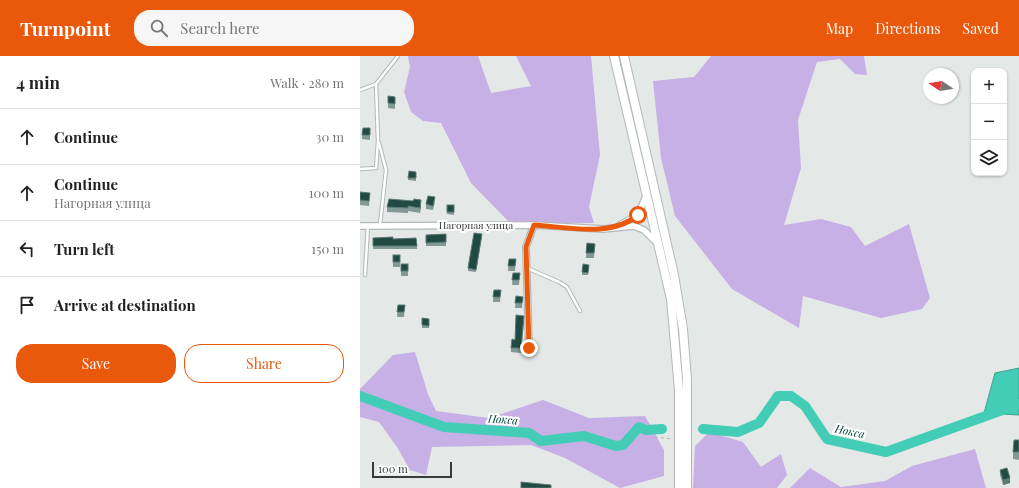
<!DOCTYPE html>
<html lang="en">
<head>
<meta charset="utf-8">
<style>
	:root { --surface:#fff; --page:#f6f6f6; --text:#222; --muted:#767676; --line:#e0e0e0; --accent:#ea580c }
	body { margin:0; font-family:"Playfair Display",serif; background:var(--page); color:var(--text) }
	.controls { position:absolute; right:12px; top:12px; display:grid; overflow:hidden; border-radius:8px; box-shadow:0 1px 3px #0004 }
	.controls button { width:36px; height:36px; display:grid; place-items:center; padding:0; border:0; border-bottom:1px solid var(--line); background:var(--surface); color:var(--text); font:20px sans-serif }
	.compass { position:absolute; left:563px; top:12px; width:36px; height:36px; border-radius:50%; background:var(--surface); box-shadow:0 1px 3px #0004; rotate:282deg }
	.scale { position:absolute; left:12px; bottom:10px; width:80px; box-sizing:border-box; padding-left:4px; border:2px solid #393b3a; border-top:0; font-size:11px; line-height:14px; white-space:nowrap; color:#393b3a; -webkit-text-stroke:3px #fff; paint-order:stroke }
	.stop { position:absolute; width:12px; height:12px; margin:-9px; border:3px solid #ea580c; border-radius:50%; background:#fff }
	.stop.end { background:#ea580c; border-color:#fff; box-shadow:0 1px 4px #0008 }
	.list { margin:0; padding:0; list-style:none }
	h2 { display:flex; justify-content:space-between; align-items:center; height:52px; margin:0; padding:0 16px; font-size:17px }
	h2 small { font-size:13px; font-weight:400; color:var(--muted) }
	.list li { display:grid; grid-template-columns:26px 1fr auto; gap:12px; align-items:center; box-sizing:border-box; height:56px; padding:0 16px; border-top:1px solid var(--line) }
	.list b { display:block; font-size:15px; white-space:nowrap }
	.list p { margin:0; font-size:13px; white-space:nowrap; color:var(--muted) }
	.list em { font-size:13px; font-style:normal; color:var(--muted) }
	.actions { display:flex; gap:8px; padding:12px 16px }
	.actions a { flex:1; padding:9px 0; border:1px solid var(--accent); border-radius:16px; text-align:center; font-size:14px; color:var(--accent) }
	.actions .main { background:var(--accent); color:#fff }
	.icon { flex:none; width:22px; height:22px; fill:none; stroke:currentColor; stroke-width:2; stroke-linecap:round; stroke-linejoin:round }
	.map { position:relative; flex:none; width:659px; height:432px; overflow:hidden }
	header { display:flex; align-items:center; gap:24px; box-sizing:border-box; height:56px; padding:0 20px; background:var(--accent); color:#fff }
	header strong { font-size:19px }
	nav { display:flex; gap:22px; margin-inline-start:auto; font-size:14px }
	.search { width:280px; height:36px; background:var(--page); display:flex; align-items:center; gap:10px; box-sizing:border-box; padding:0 14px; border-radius:16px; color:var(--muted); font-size:15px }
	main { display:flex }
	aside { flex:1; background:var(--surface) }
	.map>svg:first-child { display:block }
</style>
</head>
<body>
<header>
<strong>Turnpoint</strong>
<div class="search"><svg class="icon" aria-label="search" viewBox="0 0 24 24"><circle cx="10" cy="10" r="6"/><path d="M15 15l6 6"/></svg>Search here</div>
<nav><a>Map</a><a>Directions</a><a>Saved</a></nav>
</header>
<main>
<aside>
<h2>4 min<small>Walk · 280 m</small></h2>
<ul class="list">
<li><svg class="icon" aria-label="ahead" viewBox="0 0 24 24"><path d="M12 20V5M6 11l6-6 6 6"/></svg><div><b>Continue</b></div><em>30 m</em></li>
<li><svg class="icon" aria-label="ahead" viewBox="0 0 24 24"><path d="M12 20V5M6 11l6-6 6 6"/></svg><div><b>Continue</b><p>Нагорная улица</p></div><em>100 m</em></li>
<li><svg class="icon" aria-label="left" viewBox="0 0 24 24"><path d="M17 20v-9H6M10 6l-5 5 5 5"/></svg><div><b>Turn left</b></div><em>150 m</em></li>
<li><svg class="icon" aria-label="arrive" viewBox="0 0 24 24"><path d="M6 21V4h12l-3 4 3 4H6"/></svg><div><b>Arrive at destination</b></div></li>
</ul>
<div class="actions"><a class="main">Save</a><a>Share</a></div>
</aside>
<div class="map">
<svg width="659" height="432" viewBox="0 0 659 432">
	<rect width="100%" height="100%" fill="#e4e9e8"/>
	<g fill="#c7b0e5">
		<polygon points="48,0 118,0 131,37 171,30 156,0 231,0 240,99 229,151 234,167 150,167 111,127 81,67 63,65 51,56 44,36 50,11"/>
		<polygon points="351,0 504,0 507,19 495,18 480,3 457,6 438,64 441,112 424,169 461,163 491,171 505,190 549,168 570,242 562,253 521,262 443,240 439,272 372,233 315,160 301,102 293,25 334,21"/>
		<polygon points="55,296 68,338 76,355 129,362 183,344 229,362 285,360 304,394 304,420 260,432 205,402 171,389 72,391 66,419 50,414 37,391 19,366 0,361 0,333 33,299"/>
		<polygon points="349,376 383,386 401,411 421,398 427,419 417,432 333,432 335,390"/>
		<polygon points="615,393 626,432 430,432 450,412 481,431 525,425 552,410"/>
	</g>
	<polygon fill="#43cdb7" stroke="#40a192" points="659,312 659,359 624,357 635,317"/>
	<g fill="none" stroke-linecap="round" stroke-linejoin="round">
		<g stroke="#43cdb7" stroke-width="10">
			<polyline points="0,340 84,371 169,377 181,385 224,380 256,390 263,389 279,371 286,374 302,373"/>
			<polyline points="343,373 378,376 399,367 418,340 431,340 445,350 467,383 526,396 659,348"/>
		</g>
		<g stroke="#b4b9b8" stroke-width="4.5">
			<g id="service">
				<polyline points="0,34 16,28 38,0"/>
				<polyline points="19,87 26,114 20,169"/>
				<polyline points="0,113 16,112 18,85 16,28"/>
				<polyline points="167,212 199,226 207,231 220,255"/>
				<polyline points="5,219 8,170"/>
			</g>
		</g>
		<g stroke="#b4b9b8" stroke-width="8">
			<g id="minor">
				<polyline points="260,169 278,159 286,140"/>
				<polyline points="0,170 174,169 243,173 274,170 284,174 297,187"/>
				<polyline points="169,292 166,191 174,169"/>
			</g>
		</g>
		<g stroke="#b4b9b8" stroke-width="10">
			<g id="secondary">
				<polyline points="254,0 311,243 319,334 319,432"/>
				<polyline points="264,0 314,219 323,273 327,323 327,432"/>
			</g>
		</g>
		<polyline stroke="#aeb2b1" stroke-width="1" stroke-dasharray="3 3" stroke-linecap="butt" points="295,381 311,383"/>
		<use href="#service" stroke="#fff" stroke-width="2.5"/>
		<use href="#minor" stroke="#fff" stroke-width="5.5"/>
		<use href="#secondary" stroke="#fff" stroke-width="8"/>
	</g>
	<g fill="#829a96">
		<polygon points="28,40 35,41 35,53 28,52"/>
		<polygon points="3,72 10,72 10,84 2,83"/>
		<polygon points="49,115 56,116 56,125 48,124"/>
		<polygon points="0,136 10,137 9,150 0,149"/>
		<polygon points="75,146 73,154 66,153 66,148"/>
		<polygon points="61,149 60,157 48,155 48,157 27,156 27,151"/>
		<polygon points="87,149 94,149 94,159 87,158"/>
		<polygon points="86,178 86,190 66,190 66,179"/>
		<polygon points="122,180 116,216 108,215 108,212"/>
		<polygon points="13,182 33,183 57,190 57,193 13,193"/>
		<polygon points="227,187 235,188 234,202 226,202"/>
		<rect x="33" y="199" width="7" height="12"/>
		<polygon points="149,203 156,203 155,215 148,215"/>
		<rect x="41" y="208" width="7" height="12"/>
		<polygon points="229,211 228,219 222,219 222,216"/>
		<polygon points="153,217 160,217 159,229 152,229"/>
		<polygon points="134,234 141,234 140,246 133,246"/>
		<polygon points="156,240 163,241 162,252 155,252"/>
		<polygon points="38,249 45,249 44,261 37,261"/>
		<polygon points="62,262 69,263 69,272 62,272"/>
		<polygon points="164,265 161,297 151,296 151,292 155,284"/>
		<polygon points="659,384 659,404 653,403 653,396"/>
		<polygon points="640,414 650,427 643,429 640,419"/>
	</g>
	<g fill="#5c7a74">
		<polygon points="61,144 61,149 60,157 60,152"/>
		<polygon points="650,422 650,427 643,429 643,424"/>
	</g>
	<g fill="#214a43" stroke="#5c7a74">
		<polygon points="28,40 35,41 35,48 28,47"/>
		<polygon points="3,72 10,72 10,79 2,79"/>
		<polygon points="49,115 56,116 56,122 48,122"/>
		<polygon points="0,136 10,137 9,145 0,144"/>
		<polygon points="68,140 75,141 73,150 66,148"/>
		<polygon points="29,143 53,145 54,143 61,144 60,152 48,150 48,152 27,151"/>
		<rect x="87" y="149" width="7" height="7"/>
		<polygon points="114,177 122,178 116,214 108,212"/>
		<polygon points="86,178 86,186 66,187 66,179"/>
		<polygon points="33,181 33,183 56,182 57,190 13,190 13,182"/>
		<polygon points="227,187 235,188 234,197 226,197"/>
		<rect x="33" y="199" width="7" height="7"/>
		<polygon points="149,203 156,203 155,210 148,210"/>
		<rect x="41" y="208" width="7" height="7"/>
		<polygon points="223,208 229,209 228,217 222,216"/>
		<polygon points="153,217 160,217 159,224 152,224"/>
		<polygon points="134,234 141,234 140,241 133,241"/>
		<polygon points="156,240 163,241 162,247 155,247"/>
		<polygon points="38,249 45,249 44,256 37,256"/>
		<polygon points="156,259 164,260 161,292 151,292 152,283 155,284"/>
		<polygon points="62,262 69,263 69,270 62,269"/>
		<polygon points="654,384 659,384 659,396 653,396"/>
		<polygon points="647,412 650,422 643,424 640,414"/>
		<polygon points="161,426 191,429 191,432 161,432"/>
	</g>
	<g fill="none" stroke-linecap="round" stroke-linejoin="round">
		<path stroke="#ea580c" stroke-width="5" d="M169,292L166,191L174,169C207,171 251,182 278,159"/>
	</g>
	<g text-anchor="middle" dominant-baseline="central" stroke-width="4" stroke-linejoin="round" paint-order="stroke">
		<g font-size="10" fill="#393b3a" stroke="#fff">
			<text x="116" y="169">Нагорная улица</text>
		</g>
		<g font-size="11" font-style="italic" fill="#014139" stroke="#fff">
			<text transform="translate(143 363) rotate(4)">Нокса</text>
			<text transform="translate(490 375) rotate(12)">Нокса</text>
		</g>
	</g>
</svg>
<div class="controls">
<button>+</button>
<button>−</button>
<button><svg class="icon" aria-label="layers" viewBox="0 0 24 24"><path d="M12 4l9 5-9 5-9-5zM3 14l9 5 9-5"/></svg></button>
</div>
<svg class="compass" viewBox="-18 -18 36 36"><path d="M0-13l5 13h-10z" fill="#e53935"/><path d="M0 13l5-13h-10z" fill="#767676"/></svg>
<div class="scale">100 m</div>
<div class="stop" style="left:278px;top:159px"></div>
<div class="stop end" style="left:169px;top:292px"></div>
</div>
</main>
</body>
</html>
